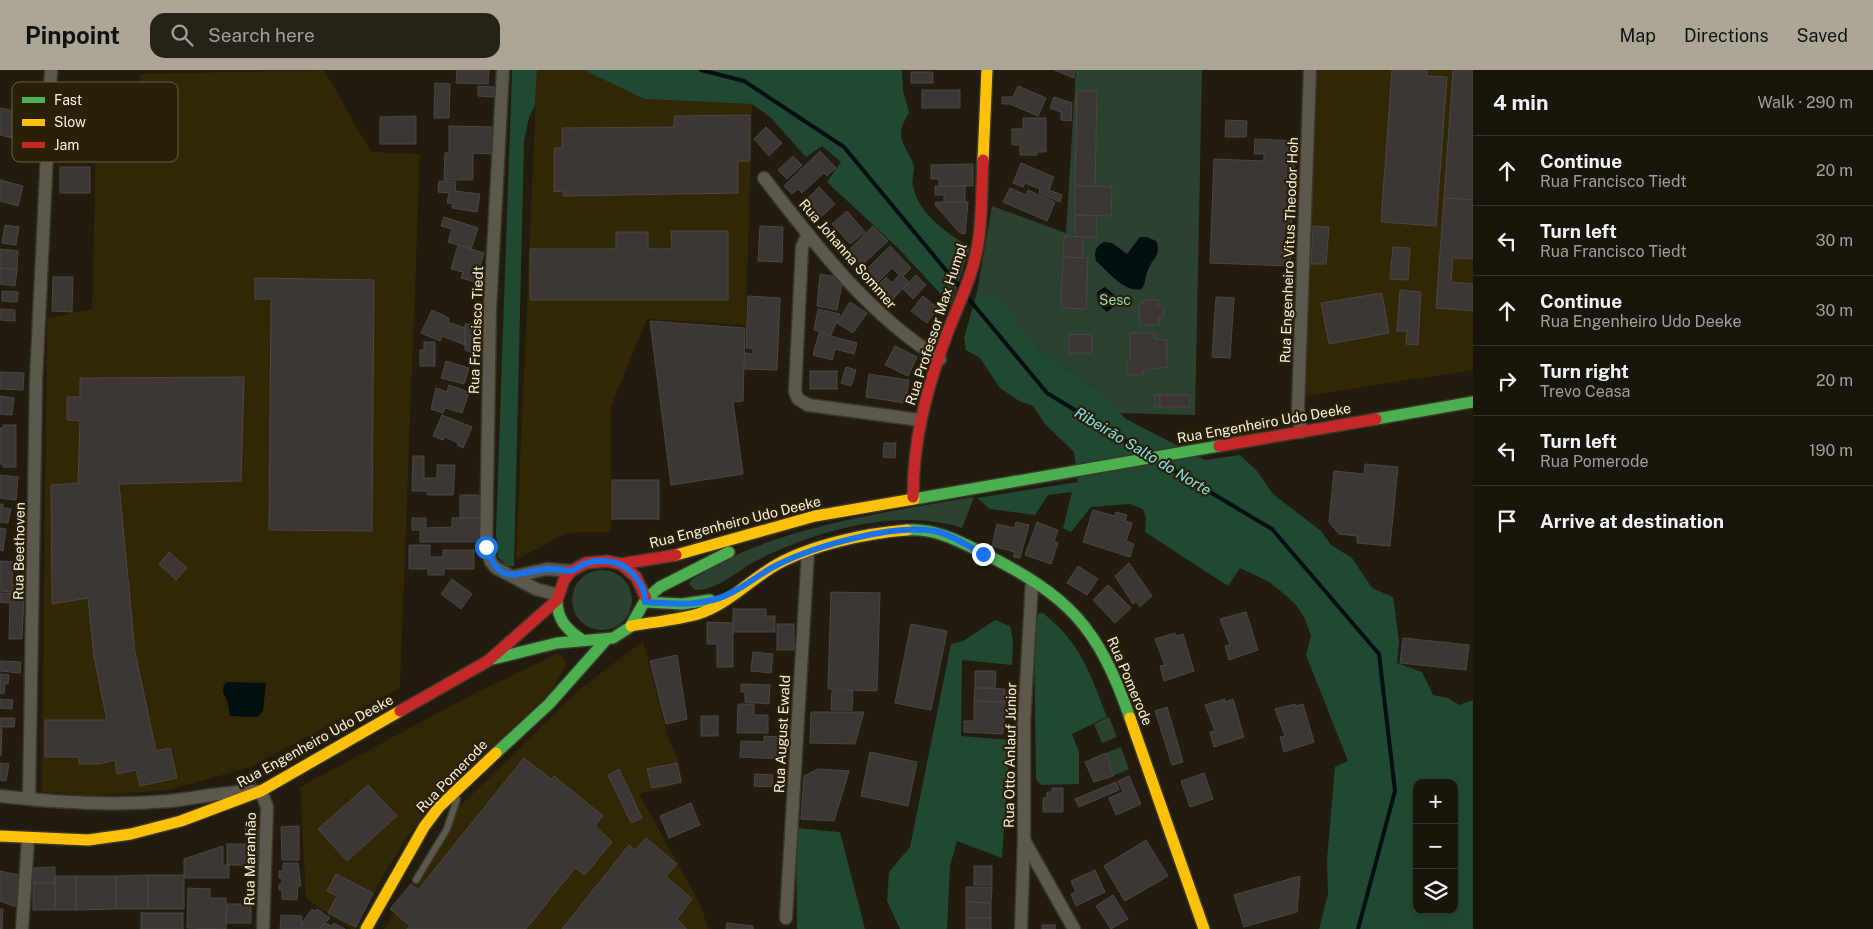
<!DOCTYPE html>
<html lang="en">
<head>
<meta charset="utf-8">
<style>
	:root { --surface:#19150a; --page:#262218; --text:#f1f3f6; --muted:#9f9f9c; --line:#37342b; --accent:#aca697 }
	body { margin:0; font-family:"Public Sans",sans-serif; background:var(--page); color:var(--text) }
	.controls { position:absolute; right:15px; bottom:15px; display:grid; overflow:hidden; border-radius:10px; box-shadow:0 2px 8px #0003 }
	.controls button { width:45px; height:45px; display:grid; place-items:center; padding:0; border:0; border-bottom:1px solid var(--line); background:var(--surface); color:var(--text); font:25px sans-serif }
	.stop { position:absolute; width:15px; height:15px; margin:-11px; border:4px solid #1a73e8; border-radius:50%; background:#fff }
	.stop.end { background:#1a73e8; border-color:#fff; box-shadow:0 1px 5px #0008 }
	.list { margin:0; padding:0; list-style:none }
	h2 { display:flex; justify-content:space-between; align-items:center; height:65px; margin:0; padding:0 20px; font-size:21px }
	h2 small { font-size:16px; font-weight:400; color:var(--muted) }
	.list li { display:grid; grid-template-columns:32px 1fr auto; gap:15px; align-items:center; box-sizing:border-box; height:70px; padding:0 20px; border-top:1px solid var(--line) }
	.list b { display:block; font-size:19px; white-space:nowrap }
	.list p { margin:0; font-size:16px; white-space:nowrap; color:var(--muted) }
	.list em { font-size:16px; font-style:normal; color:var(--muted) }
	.icon { flex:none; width:28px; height:28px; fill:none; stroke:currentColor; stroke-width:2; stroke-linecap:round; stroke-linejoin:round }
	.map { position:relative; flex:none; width:1473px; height:859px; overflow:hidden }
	header { display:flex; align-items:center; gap:30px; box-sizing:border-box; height:70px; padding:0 25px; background:var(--accent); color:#111 }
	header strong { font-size:24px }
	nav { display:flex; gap:28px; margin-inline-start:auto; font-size:18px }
	.search { width:350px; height:45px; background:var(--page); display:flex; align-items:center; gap:12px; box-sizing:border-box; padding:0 18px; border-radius:15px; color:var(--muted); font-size:19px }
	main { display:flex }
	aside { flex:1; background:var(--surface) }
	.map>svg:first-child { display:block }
</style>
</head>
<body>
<header>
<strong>Pinpoint</strong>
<div class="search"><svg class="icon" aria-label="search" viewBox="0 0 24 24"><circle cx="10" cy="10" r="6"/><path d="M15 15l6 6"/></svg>Search here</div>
<nav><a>Map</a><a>Directions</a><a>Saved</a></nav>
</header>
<main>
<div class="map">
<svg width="1473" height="859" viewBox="0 0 1473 859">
	<rect width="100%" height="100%" fill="#211c0d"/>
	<g fill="#312605">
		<polygon points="324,0 371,82 420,84 400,618 248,698 168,720 96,726 42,722 47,248 92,239 96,74 141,61 140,4"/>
		<polygon points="537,0 584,0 644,29 752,34 746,255 647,249 611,336 611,462 567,463 516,490"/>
		<polygon points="1317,0 1473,0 1473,300 1305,326"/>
		<polygon points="643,571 668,667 679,693 683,713 639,724 699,832 709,859 384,859 458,738 581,618"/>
		<polygon points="557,584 563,587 566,593 563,602 550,622 429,738 406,769 385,802 356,859 351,859 306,829 300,717 471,625"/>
	</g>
	<g fill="#2b4233">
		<polygon points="1076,0 1202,0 1195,345 1118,343 1097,320 1040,280 1019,254 977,222 992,136 1066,163"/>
		<path d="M974,427L962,458C898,437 814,461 756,491C736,501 719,520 695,520L689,514L691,510C705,502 719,493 734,486C805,453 898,440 974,427Z"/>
		<circle cx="602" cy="530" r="30"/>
		<polygon points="1109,647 1117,667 1102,673 1094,654"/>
		<polygon points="1121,677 1129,699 1113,706 1106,683"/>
	</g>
	<g fill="#214833" fill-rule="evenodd">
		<polygon points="512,0 537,0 535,35 529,47 524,72 514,496 507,496 498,487 496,463"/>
		<path d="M584,0H902L903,20L909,43C894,67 903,71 913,93C916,101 911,109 913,116C919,145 947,163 970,177L951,235L900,180L827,112L841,92L822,76L806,87L770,47L752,34L644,29Z"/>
		<path d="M977,222L999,229L1040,280L1097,320L1126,349L1205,390L1240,385L1257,401L1273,424L1321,461L1331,475L1352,488L1372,518L1393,527L1399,571L1397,593L1422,602L1433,625L1448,628L1459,635L1473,630V859H1319L1328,824L1327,790L1335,697L1348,691L1306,585L1311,566L1305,549L1296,535L1283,523L1269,512L1240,498L1228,516L1145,462L1146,448L1143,439L1130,434L1091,437L1071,462L1063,458L1072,422L1048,425L1035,445L990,439L977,428L1078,412L1074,382L1045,354L1033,336L1019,331L1000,318L980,288L966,280L964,268ZM1417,713H1454V840H1417Z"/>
		<path d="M1043,543C1082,575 1089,601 1107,647L1072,664L1079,682V714L1041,715L1036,709L1034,561L1038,544Z"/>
		<polygon points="995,550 1010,556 1013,570 1012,595 962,590 961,666 1010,670 1002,788 957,771 950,796 947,859 900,859 887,831 889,802 910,777 951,574 963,571"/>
		<polygon points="796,758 840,762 865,859 797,859"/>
	</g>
	<g fill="#030f11">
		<path d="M1140,167H1147L1156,171C1162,185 1153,187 1148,200C1145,206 1146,212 1142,219C1124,223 1109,202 1096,191C1094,183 1095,176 1104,172L1112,173L1127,184Z"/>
		<path d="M1105,217L1118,228L1117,234L1107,242C1099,236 1097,232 1097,222Z"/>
		<path d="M226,612L266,613L263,641L257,647L230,646C229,642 229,637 228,633C225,623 219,623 226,612Z"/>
	</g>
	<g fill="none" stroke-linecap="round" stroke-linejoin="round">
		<g stroke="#030f11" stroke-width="4">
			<polyline points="701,0 744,11 844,77 959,216"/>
			<polyline points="968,228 1047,323 1142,381"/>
			<polyline points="1163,394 1272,459 1379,584 1395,721 1358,859"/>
		</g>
	</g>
	<g fill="#3c3634" stroke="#4b4645">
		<polygon points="457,0 489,0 488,14 456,13"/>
		<polygon points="1054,0 1075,0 1074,8"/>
		<polygon points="1392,0 1427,0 1427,6 1447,7 1436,156 1381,152"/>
		<polygon points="1453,0 1473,0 1473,130 1444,128"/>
		<rect x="911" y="2" width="22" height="11"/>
		<polygon points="435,13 450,14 449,48 434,48"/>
		<polygon points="478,16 494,17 494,27 478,26"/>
		<polygon points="1018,16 1046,28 1038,46 1010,34 1002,34 1002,27 1013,27"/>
		<rect x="922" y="20" width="38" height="18"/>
		<polygon points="1077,21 1097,21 1095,117 1075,116"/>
		<polygon points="1054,27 1072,33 1071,51 1061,50 1061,42 1050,38"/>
		<polygon points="0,38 18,42 12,68 0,65"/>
		<polygon points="750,45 750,91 738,91 738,123 563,126 563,121 554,122 554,78 562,78 562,58 674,57 674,46"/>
		<polygon points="416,46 416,74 380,74 380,47"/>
		<polygon points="1023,48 1046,48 1046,82 1037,82 1037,85 1020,85 1020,75 1012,75 1012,59 1023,59"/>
		<polygon points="1226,50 1247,51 1246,67 1225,67"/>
		<polygon points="449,56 495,57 494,84 473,83 473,110 444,110 445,83 449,83"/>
		<polygon points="766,57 782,73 769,86 754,69"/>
		<polygon points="1255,69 1295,71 1290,196 1210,193 1214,89 1264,91 1264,84 1254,84"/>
		<polygon points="820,81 836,98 827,106 824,103 802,123 798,119 792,124 784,116"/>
		<polygon points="793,86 802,95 787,109 778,100"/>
		<polygon points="1021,93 1054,107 1049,120 1062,125 1060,132 1039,123 1040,119 1025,113 1023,117 1013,113"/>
		<polygon points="973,94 973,116 939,116 939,109 931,109 931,95"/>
		<rect x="60" y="97" width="30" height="26"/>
		<polygon points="0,110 23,116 18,136 0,131"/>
		<polygon points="439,111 456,112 455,121 480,124 477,142 452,138 453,134 447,133 449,123 438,122"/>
		<polygon points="935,116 965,116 965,132 944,133 944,125 935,125"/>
		<polygon points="1075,116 1112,117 1111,146 1075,145"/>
		<polygon points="819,117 835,134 820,148 804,132"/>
		<polygon points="1010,118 1026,125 1028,120 1055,132 1047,151 1003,132"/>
		<polygon points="1444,128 1473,130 1473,189 1453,188 1451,212 1473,214 1473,241 1436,238"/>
		<polygon points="935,132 968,132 965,164 960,163 935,135"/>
		<polygon points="847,141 865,162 850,174 832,154"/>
		<polygon points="1075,145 1097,146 1096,167 1075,167"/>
		<polygon points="444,147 478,158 471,179 448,172 452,159 441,156"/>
		<polygon points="5,155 19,157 16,175 2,173"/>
		<polygon points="760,156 783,157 782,192 758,191"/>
		<polygon points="873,156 888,171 862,195 848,181"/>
		<polygon points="1313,156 1329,157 1326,194 1311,194"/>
		<polygon points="671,161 728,161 728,230 530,230 530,179 616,179 616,162 648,162 648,179 672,179"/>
		<polygon points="1064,166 1083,167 1082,188 1063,187"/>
		<polygon points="458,175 484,183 475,212 461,208 463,202 451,199"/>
		<polygon points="890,176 911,198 903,206 909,212 891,231 876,218 886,207 892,213 899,205 892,198 877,213 865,201"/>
		<polygon points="1393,177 1410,178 1408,210 1390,209"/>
		<polygon points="0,179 18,181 17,200 0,198"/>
		<polygon points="1063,187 1088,188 1086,239 1061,238"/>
		<polygon points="0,198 17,200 15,216 0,214"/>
		<polygon points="820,204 836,207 835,211 842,213 837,240 817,236"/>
		<polygon points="916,205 926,215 913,229 903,219"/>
		<polygon points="53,207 73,207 72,242 52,241"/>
		<polygon points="255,208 374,210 372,461 269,460 271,229 255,229"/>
		<polygon points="1400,220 1421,222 1418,275 1406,274 1407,261 1397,261"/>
		<polygon points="2,221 18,222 17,232 2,231"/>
		<polygon points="1382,223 1389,263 1329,274 1321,233"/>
		<polygon points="748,226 780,228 777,300 745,299 745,283 753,284 753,279 746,278"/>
		<polygon points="923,226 938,238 927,253 911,241"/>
		<polygon points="1216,227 1234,228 1230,288 1212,287"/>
		<polygon points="1143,230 1158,230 1158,237 1164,237 1163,247 1159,247 1159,255 1140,255 1139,234 1143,234"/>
		<polygon points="850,232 867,243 853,263 837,253"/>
		<polygon points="0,239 15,240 15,251 0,250"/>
		<polygon points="818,239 840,244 831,265 814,260"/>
		<polygon points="432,240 449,248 448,252 465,258 465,275 442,266 440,271 421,263"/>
		<polygon points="650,251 745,258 743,331 733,332 743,404 671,415"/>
		<polygon points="465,254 486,254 485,288 465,280"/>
		<polygon points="819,263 857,273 854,284 835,279 832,290 813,285"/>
		<polygon points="1130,263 1155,263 1155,269 1167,270 1167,297 1143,300 1143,305 1127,305 1127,290 1130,290"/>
		<polygon points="1069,264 1092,265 1092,283 1069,283"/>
		<polygon points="424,272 435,272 435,296 420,296 420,280 424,280"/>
		<polygon points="895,276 917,287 908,306 885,295"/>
		<polygon points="446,291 469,298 464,314 441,308"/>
		<polygon points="846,297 856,300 851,316 841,313"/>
		<rect x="810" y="301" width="27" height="18"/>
		<polygon points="0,302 24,303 23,320 0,319"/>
		<polygon points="869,304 909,310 905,333 866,327"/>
		<polygon points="244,307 241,411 119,414 135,582 156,681 170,678 177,708 140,716 136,700 117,704 115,690 99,694 79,694 79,687 45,687 45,650 107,650 94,587 88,528 52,534 51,415 78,413 80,351 67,350 67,327 80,327 80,308"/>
		<polygon points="449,315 469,322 462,343 445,338 443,343 431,339 436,318 447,322"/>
		<rect x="1155" y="325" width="5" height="12"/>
		<rect x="1160" y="325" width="30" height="12"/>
		<polygon points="0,326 14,328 12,345 0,344"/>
		<polygon points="442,345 472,357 463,378 457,375 458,373 445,367 443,370 433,366"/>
		<polygon points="3,355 16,355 16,397 3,397 3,394 0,394 0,358 3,358"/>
		<polygon points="884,373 896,373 895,388 883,387"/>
		<polygon points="413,386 424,386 424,408 437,408 437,395 455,395 453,425 427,425 427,421 412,421"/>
		<polygon points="1365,394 1398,397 1390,476 1357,473 1357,466 1339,464 1329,452 1334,401 1364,404"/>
		<polygon points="0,405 18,407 16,430 0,428"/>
		<rect x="612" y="410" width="47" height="39"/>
		<rect x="460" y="425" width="19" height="23"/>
		<polygon points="0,434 3,434 3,438 11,439 8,453 0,452"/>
		<polygon points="1093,440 1115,446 1116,442 1127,445 1125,451 1132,453 1126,471 1134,474 1130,487 1083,472"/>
		<polygon points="412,448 426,448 426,458 452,457 452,448 479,448 480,472 420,472 420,460 412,460"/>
		<polygon points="1016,452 1029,455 1020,488 1013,487 1015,482 992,476 997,454 1015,458"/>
		<polygon points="1037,452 1058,460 1054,471 1058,473 1051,494 1025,485"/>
		<polygon points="0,458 6,459 3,481 0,480"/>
		<polygon points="409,475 430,475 430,487 443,487 443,480 474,480 474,499 444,499 444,505 428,505 428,499 409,499"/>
		<polygon points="169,482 187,498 176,510 159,494"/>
		<polygon points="0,491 13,492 12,515 20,515 20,523 0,521"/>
		<polygon points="1129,493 1152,526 1140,537 1136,531 1133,534 1115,506"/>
		<polygon points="1078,496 1098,509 1087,525 1067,513"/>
		<polygon points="452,509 472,524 461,539 441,524"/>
		<polygon points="1108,515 1131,538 1115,553 1093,530"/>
		<polygon points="831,522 880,523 877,621 828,619"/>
		<polygon points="0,523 24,524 22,569 9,569 10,533 0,532"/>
		<polygon points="733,539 766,539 766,546 775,546 775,562 733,562"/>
		<polygon points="1246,542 1258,580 1229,590 1225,576 1230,575 1220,549"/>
		<polygon points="707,552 733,553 733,597 717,597 717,574 707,574"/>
		<rect x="777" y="554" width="17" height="26"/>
		<polygon points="911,554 947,561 931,640 895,633"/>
		<polygon points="1175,563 1175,566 1183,564 1194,601 1164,611 1160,596 1165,595 1155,569"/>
		<polygon points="1403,568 1469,575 1466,600 1400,593"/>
		<polygon points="753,582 773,584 771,603 751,601"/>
		<polygon points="677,585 687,649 666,654 650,591"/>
		<polygon points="0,591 21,592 20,603 0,601"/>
		<polygon points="975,601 996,601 995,618 975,618"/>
		<polygon points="0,604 9,605 8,614 5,613 4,624 0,623"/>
		<polygon points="741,614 770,615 769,634 745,632 745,622 741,622"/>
		<polygon points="975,618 1005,619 1005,632 974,631"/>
		<polygon points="832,621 853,621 852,640 831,640"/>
		<polygon points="0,629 13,630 12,639 0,638"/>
		<polygon points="1225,629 1225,632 1233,629 1244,667 1214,677 1210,662 1215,661 1205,635"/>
		<polygon points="974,631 1005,632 1003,664 964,662 964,651 974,651"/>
		<polygon points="738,634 754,634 754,645 768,645 768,663 737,663"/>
		<polygon points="1295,634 1295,636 1303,634 1314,672 1284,682 1280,667 1285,666 1275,639"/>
		<polygon points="1167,637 1183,692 1172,695 1155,641"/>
		<polygon points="811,642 864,642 855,674 810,673"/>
		<rect x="701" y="646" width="17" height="20"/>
		<polygon points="0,648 15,648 14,657 0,657"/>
		<polygon points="0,659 2,659 1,686 0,686"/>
		<polygon points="764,666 784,667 784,689 740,687 741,671 764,672"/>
		<polygon points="870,682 917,692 908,736 861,726"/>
		<polygon points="1106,683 1113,706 1094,712 1085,692"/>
		<polygon points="524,688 551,709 554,706 603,746 595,756 612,772 585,805 575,798 526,859 407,859 410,856 390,839 411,814 418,820"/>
		<polygon points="0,693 9,694 6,711 0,710"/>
		<polygon points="677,693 681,712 652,718 647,699"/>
		<polygon points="619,699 642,748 631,753 608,705"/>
		<polygon points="818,699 849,701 834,751 801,749 804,706"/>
		<polygon points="1204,703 1213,729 1190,737 1181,711"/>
		<polygon points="755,704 773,705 772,717 754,716"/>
		<polygon points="1129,706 1141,734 1116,745 1109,728 1123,722 1118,711"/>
		<polygon points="1116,712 1119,720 1079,737 1075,729"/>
		<polygon points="368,715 397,746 347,791 318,759"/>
		<polygon points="1052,718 1063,718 1063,742 1043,742 1043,728 1047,728 1047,722 1052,722"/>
		<polygon points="691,733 700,755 669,768 660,746"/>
		<polygon points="256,753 261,769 258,774 249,774 245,757"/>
		<polygon points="299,756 299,790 282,790 281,757"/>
		<polygon points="646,768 677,794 666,806 692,829 677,849 687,859 562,859 629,775 635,780"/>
		<polygon points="1146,770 1168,806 1125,831 1104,796"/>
		<rect x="227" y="774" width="32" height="21"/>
		<polygon points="223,776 223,795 229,795 229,808 184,808 184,789"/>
		<polygon points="283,793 298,793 301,816 298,816 297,830 282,829 282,820 279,820 279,814 282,814 282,808 279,808 279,801 283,801"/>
		<rect x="974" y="796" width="18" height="19"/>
		<polygon points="55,797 55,813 33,813 33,798"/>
		<polygon points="1095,800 1105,822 1076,836 1071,824 1076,822 1071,811"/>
		<polygon points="0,801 19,805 19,838 0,831"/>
		<polygon points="336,804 373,823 356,857 328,843 337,826 327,821"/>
		<rect x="148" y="805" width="36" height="34"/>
		<polygon points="148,805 148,839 116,839 116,806"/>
		<rect x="55" y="806" width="21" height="34"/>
		<polygon points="76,806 116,806 116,839 76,840"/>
		<polygon points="1300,806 1297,842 1244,857 1234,825"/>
		<rect x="33" y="813" width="22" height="27"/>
		<polygon points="966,817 992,817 991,833 966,832"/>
		<polygon points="188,818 210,819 210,828 226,828 226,859 187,858"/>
		<polygon points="1113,825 1128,849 1111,859 1096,836"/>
		<polygon points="966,832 991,833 991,848 966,848"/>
		<polygon points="227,834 251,834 251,853 226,853"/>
		<polygon points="0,839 3,839 2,859 0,859"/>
		<polygon points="312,839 315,841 317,839 330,848 319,859 302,859 302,853"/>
		<rect x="141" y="843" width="42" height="16"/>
		<polygon points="281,845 302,846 301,859 280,859"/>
		<rect x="966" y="848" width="25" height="11"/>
		<polygon points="326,853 332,856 334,853 345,859 319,859"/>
		<polygon points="727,853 753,856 753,859 726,859"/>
		<rect x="1042" y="855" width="13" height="4"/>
	</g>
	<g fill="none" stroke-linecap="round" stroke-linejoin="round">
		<g stroke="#39362c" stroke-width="9">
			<polyline id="lane" points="416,810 447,759 457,729"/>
		</g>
		<g stroke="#39362c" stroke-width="15">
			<g id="street">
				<polyline points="503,0 490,238 486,477 491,492 496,498 536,519 558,525"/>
				<path d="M764,108C815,174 868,245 940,289"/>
				<polyline points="808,164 802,177 795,322 798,329 808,335 920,350"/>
				<polyline points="1301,362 1298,338 1310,0"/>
				<polyline points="515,506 547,499 571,501"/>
				<path d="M0,726C57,733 112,736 169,731C200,728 230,720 261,721L267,737L263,859"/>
				<polyline points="29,729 36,311 51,0"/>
				<polyline points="1024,770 1074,859"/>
				<polyline points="786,848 808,482"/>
				<polyline points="22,859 28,769"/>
				<polyline points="1021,859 1024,770 1024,652 1032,511"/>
			</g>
		</g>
		<g stroke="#39362c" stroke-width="14">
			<g id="fast">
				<polyline points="1376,349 1473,332"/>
				<polyline points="914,429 1219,376"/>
				<path d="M907,460C935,458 959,471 983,483C1069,526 1098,556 1130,648"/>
				<path d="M557,530C557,549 566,559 581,569"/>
				<polyline points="645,532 682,534 710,530"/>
				<polyline points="493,589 557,573 613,568 630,557 646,529 660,517 729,482"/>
				<polyline points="496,683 549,634 605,571"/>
			</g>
		</g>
		<g stroke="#39362c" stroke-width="14">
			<g id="slow">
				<polyline points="983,90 987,0"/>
				<polyline points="676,485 815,446 914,429"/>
				<path d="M631,556C653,552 677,550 698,544C727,535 750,510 776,495C811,475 867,463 907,460"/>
				<polyline points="1130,648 1204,859"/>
				<polyline points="0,766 88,770 131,764 181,751 261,721 400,641"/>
				<polyline points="366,859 424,757 439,737 496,683"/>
			</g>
		</g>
		<g stroke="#39362c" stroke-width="14">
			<g id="jam">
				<polyline points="1219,376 1376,349"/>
				<path d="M913,427C913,369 927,317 947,264C956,240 968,216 974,192C983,159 981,124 983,90"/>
				<polyline points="621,494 636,507 646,528"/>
				<polyline points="400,641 488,591 557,530 564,510 571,501 586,493 607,491 621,494 676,485"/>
			</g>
		</g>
		<use href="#lane" stroke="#5c584e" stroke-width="6"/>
		<use href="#street" stroke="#5c584e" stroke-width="12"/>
		<use href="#fast" stroke="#4caf50" stroke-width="11"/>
		<use href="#slow" stroke="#ffc107" stroke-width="11"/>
		<use href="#jam" stroke="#c62828" stroke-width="11"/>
	</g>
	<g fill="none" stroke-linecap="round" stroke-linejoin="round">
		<path stroke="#1a73e8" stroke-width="6" d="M486,477C500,518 516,502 547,499C555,498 563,501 570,501C574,500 580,496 584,494C601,488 621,490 633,504C640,511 646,522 645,532C673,534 705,537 731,523C747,515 761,503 777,495C815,476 897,452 939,462C954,466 969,477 983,484"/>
	</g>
	<g text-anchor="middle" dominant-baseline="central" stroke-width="4.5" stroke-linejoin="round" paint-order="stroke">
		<g font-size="14" fill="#f7f1e1" stroke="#292005">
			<text transform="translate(1289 180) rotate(-88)">Rua Engenheiro Vitus Theodor Hoh</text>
			<text transform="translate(848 184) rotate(49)">Rua Johanna Sommer</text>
			<text transform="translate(936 254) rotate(-72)">Rua Professor Max Humpl</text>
			<text transform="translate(476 260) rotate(-88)">Rua Francisco Tiedt</text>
			<text transform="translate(1264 353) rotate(-10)">Rua Engenheiro Udo Deeke</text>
			<text transform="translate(735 452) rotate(-14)">Rua Engenheiro Udo Deeke</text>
			<text transform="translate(19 481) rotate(-89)">Rua Beethoven</text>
			<text transform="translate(1130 611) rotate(67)">Rua Pomerode</text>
			<text transform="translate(782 664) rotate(-87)">Rua August Ewald</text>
			<text transform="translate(315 671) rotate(-29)">Rua Engenheiro Udo Deeke</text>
			<text transform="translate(1010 685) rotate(-89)">Rua Otto Anlauf Júnior</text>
			<text transform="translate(452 706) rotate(-46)">Rua Pomerode</text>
			<text transform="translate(250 789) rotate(-89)">Rua Maranhão</text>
		</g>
		<g font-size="14" fill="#91ddb4" stroke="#292005">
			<text x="1115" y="230">Sesc</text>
		</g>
		<g font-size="15" font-style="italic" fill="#81e3f1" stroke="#292005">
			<text transform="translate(1143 381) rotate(31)">Ribeirão Salto do Norte</text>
		</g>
	</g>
	<rect x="12" y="12" width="166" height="80" rx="8" fill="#292005" stroke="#675f47" stroke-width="1"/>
	<rect x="22" y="27" width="23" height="6" fill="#4caf50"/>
	<rect x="22" y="49" width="23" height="7" fill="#ffc107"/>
	<rect x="22" y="72" width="23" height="6" fill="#c62828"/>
	<g font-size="14" fill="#f7f1e1">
		<text x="54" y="35">Fast</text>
		<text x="54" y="57">Slow</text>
		<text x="54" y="80">Jam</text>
	</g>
</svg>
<div class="controls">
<button>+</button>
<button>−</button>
<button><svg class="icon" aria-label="layers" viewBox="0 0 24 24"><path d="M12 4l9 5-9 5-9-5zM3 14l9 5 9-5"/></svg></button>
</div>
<div class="stop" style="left:486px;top:477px"></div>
<div class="stop end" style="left:983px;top:484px"></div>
</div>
<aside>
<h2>4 min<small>Walk · 290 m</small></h2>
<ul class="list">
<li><svg class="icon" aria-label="ahead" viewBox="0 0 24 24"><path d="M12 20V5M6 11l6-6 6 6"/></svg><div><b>Continue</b><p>Rua Francisco Tiedt</p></div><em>20 m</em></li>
<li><svg class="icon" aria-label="left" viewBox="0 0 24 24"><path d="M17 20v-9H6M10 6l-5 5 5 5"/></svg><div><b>Turn left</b><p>Rua Francisco Tiedt</p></div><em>30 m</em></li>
<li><svg class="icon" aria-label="ahead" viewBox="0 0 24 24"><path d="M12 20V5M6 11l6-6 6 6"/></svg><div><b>Continue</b><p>Rua Engenheiro Udo Deeke</p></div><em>30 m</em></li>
<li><svg class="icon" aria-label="right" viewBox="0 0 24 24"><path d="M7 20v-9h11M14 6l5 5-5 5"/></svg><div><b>Turn right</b><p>Trevo Ceasa</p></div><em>20 m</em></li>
<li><svg class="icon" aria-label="left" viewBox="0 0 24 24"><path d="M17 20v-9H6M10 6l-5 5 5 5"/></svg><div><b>Turn left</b><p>Rua Pomerode</p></div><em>190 m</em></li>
<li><svg class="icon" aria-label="arrive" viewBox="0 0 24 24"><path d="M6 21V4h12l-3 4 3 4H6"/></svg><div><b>Arrive at destination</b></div></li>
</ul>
</aside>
</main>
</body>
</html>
